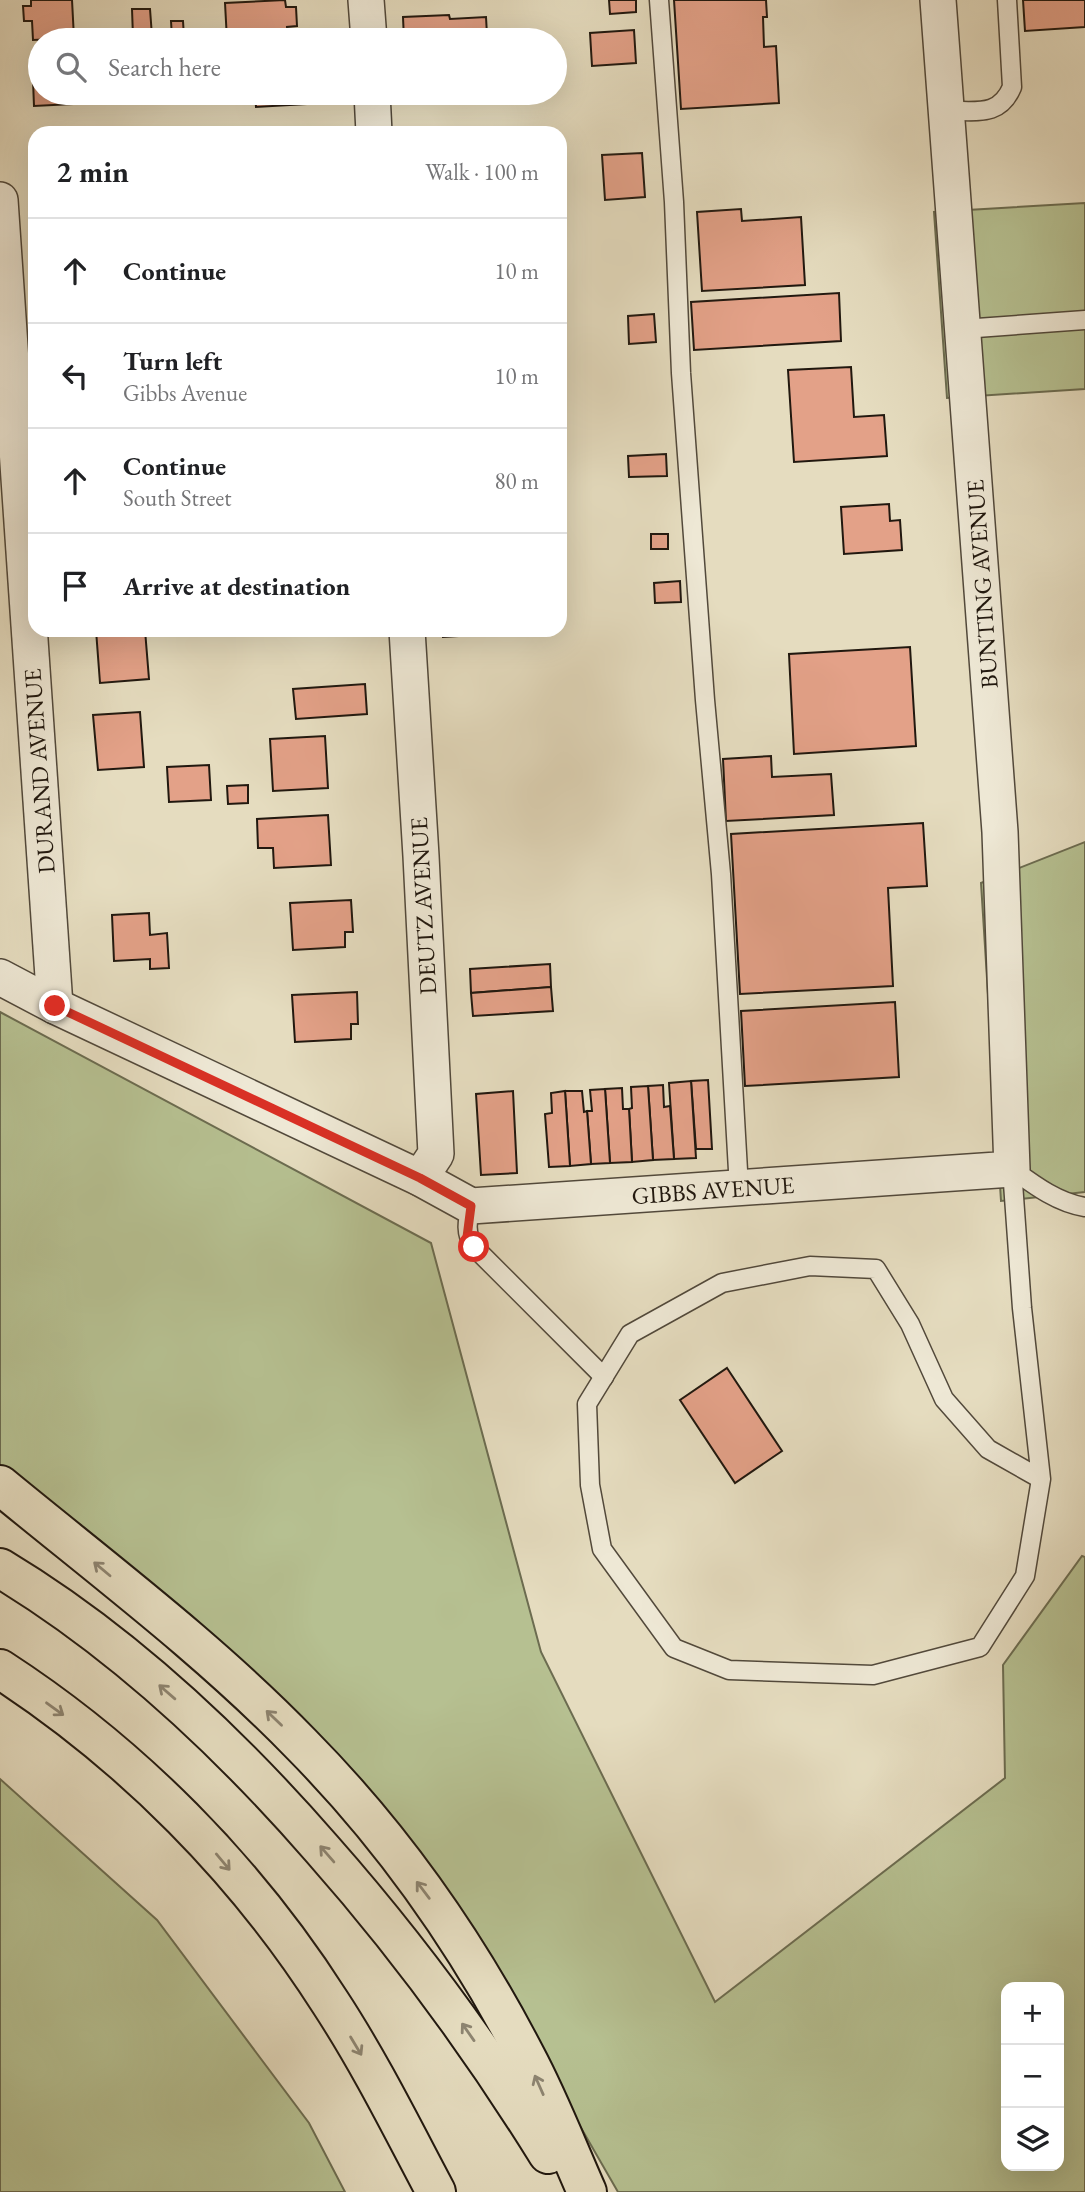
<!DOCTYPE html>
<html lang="en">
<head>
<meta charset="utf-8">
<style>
	:root { --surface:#fff; --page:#f6f6f6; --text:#202124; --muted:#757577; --line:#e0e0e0 }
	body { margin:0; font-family:"EB Garamond",serif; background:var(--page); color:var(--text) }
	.controls { position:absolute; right:21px; bottom:21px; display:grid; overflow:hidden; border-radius:14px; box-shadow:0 7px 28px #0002 }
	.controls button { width:63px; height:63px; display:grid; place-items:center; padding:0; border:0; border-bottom:2px solid var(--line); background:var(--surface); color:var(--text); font:35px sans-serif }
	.stop { position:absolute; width:21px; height:21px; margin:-16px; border:5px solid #d93025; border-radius:50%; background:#fff }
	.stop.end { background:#d93025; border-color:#fff; box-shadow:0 2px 7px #0008 }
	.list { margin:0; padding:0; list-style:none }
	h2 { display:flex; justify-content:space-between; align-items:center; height:91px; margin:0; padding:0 28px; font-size:30px }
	h2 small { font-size:23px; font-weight:400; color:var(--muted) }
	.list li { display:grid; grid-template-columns:46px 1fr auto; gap:21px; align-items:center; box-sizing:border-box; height:105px; padding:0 28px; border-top:2px solid var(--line) }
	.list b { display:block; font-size:26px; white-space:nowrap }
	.list p { margin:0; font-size:23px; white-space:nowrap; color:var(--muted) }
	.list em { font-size:23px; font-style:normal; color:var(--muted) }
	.icon { flex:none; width:38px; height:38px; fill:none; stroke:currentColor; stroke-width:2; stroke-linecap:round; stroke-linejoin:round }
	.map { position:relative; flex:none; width:1085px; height:2192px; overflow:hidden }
	.search { position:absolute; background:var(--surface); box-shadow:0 7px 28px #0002; left:28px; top:28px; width:539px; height:77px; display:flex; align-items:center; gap:18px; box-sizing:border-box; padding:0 24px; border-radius:38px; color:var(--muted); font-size:26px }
	.panel { position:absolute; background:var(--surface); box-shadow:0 7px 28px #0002; left:28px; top:126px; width:539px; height:511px; border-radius:21px }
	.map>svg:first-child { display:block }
</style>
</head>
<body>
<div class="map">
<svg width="1085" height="2192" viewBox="0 0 1085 2192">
	<rect width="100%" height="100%" fill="#e5dcbf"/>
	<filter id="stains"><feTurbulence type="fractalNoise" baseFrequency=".00286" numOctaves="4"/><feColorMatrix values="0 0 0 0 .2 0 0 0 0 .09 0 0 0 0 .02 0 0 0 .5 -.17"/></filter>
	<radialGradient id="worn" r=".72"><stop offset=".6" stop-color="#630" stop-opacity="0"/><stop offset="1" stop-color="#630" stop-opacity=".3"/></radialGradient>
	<g fill="#b6c091" stroke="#6c6c50" stroke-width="2" fill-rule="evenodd">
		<polygon points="1085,203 1085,389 947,398 934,212"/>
		<polygon points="1085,842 1085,1192 1001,1201 981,883"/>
		<path d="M0,1012L431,1243L541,1652L715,2002L1005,1778L1003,1665L1082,1556L1085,1557V2192H618L474,1942L203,1634L0,1491ZM1006,1987H1059V2166H1006Z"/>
		<polygon points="0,1779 157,1920 309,2123 345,2192 0,2192"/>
	</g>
	<g fill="#e3a188" stroke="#21180f" stroke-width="2">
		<polygon points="31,0 72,0 74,38 33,40 32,21 24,21 23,6 31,6"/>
		<polygon points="285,0 286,7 296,7 297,26 287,27 288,40 227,40 225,3"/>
		<polygon points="609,0 636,0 636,12 610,14"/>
		<polygon points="674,0 766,0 767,17 763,17 764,47 776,46 779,103 681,109"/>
		<polygon points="1023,0 1085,0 1085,27 1025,31"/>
		<polygon points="132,9 150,9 152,36 133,37"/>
		<polygon points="449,15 450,19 486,17 487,35 404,40 403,17"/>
		<polygon points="171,21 183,21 184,37 172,38"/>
		<polygon points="634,30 636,63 592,66 590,33"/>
		<polygon points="487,35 487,40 404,40"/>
		<polygon points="32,55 40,55 40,93 112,93 113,102 34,106"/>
		<polygon points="255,93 305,93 306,104 256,107"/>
		<polygon points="642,153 645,197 605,200 602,155"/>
		<polygon points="741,209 742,221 801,217 805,285 702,291 697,212"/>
		<polygon points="839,293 841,341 694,350 691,302"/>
		<polygon points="654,314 656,342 629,344 628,316"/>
		<polygon points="851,367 854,417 884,415 887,456 794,462 788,370"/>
		<polygon points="666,454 667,476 629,477 628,456"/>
		<polygon points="889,504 890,521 900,520 902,550 844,554 841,507"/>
		<rect x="651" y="534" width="17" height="15"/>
		<polygon points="680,581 681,602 655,603 654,583"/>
		<polygon points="96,630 145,630 149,679 100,683"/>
		<polygon points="443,630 527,630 527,632 443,637"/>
		<polygon points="910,647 916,746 794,754 789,654"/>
		<polygon points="365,684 367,714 296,719 293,689"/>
		<polygon points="140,712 144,767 98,770 93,715"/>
		<polygon points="325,736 328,788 273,791 270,739"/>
		<polygon points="771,756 772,777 831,774 834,815 726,821 723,759"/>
		<polygon points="209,765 211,800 169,802 167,767"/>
		<polygon points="248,785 248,803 228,804 227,786"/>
		<polygon points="328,815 331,865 274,868 273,848 258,848 257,819"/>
		<polygon points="923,823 927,886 888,888 893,986 740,994 731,834"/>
		<polygon points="351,900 353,932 345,932 345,947 293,950 290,903"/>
		<polygon points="149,913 150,935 167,933 169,968 150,969 150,959 114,961 112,915"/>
		<polygon points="550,964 551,987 471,993 470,969"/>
		<polygon points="551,987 553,1011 473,1016 471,993"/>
		<polygon points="357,992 358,1024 351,1024 351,1039 295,1042 292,995"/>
		<polygon points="895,1002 899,1077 745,1086 741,1011"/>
		<polygon points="708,1080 712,1149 696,1149 691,1081"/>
		<polygon points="691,1081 696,1158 674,1159 669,1083"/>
		<polygon points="663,1085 664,1107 670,1106 674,1159 653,1160 648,1086"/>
		<polygon points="648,1086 653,1160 632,1162 629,1109 632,1108 631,1087"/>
		<polygon points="622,1088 623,1109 629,1109 632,1162 610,1163 605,1089"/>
		<polygon points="605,1089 610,1163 591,1164 587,1111 592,1111 590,1090"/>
		<polygon points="513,1091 517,1173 481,1175 476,1094"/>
		<polygon points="565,1091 582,1091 584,1112 587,1111 591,1164 570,1166"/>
		<polygon points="565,1091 570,1166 549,1167 545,1114 552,1113 551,1093"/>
		<polygon points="727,1368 782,1451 735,1483 680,1400"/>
	</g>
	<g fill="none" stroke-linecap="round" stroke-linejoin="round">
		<g stroke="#52493b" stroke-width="21">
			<g id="service">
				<polyline points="659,0 674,202 681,373 705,700 721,874 739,1188"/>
				<path d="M946,111C975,110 999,118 1012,87L1007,0"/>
				<polyline points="963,329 1085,320"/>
				<polyline points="1012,1169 1022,1308 1041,1479 1025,1576 980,1647 873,1675 729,1670 674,1648 602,1549 590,1485 587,1404 630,1334 722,1283 810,1266 876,1269 910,1324 944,1399 988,1449 1041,1479"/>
				<path d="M1012,1169C1034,1185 1058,1203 1085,1207"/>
				<path d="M471,1206C467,1222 465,1233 474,1247L604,1377"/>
			</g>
		</g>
		<g stroke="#52493b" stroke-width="38">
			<g id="minor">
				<polyline points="366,0 369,40"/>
				<polyline points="372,93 374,133"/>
				<polyline points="0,200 55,1006"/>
				<polyline points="407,630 421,856 436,1154 420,1178"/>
				<polyline points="0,977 55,1006 420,1178 471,1206 1012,1169 1000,832 938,0"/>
			</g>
		</g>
		<g stroke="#21180f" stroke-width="42">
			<g id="motorway">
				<path d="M0,1485C102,1569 209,1649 301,1744C391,1835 467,1943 526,2057C549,2100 567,2147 587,2192"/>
				<path d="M0,1568C123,1642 228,1741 322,1849C406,1944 481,2046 548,2154"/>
				<path d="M0,1669C131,1754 246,1870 330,2002C370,2063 402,2128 436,2192"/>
			</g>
		</g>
		<use href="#service" stroke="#eee8d5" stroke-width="18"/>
		<use href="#minor" stroke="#eee8d5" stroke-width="35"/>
		<use href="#motorway" stroke="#e5dcbf" stroke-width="38"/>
	</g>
	<defs><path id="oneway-shaft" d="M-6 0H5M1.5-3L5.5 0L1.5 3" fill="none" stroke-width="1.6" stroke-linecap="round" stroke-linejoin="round" transform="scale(1.75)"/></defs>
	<g stroke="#8d8470">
		<use href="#oneway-shaft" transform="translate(102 1569) rotate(-140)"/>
		<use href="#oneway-shaft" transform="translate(167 1692) rotate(-139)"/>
		<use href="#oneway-shaft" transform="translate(55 1709) rotate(36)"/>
		<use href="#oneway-shaft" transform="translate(274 1718) rotate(-136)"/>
		<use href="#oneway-shaft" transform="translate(327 1854) rotate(-131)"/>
		<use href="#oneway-shaft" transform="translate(223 1862) rotate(50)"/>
		<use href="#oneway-shaft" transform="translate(423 1890) rotate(-127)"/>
		<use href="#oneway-shaft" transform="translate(468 2032) rotate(-125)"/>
		<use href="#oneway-shaft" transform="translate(356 2046) rotate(59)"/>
		<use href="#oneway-shaft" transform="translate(539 2085) rotate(-114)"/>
	</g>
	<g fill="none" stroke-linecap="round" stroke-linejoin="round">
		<polyline stroke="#d93025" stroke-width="9" points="55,1006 420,1178 471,1206 467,1237 474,1247"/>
	</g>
	<g text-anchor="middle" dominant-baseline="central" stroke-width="5" stroke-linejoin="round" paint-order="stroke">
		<g font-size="24" fill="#21180f" stroke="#eee8d5">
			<text transform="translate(982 584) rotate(-94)">BUNTING AVENUE</text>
			<text transform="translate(39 771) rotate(-94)">DURAND AVENUE</text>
			<text transform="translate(423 906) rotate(-93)">DEUTZ AVENUE</text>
			<text transform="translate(713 1190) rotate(-4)">GIBBS AVENUE</text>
		</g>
	</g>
	<rect width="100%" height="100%" filter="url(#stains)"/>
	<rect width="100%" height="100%" fill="url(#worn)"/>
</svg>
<div class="controls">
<button>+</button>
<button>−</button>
<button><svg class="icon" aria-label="layers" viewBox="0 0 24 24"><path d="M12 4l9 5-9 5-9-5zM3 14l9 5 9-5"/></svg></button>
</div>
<div class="stop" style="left:474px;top:1247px"></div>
<div class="stop end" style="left:55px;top:1006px"></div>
<div class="search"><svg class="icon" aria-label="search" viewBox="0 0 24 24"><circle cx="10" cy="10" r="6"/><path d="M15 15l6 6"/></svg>Search here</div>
<section class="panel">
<h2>2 min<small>Walk · 100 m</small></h2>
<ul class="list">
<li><svg class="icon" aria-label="ahead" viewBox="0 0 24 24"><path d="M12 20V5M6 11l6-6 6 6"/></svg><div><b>Continue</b></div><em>10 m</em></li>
<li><svg class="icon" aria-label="left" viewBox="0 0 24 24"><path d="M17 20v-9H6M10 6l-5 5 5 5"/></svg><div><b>Turn left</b><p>Gibbs Avenue</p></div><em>10 m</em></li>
<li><svg class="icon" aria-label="ahead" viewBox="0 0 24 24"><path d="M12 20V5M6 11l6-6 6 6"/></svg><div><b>Continue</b><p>South Street</p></div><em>80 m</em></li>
<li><svg class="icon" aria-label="arrive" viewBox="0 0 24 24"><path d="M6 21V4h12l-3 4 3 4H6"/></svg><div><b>Arrive at destination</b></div></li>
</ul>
</section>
</div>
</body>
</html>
